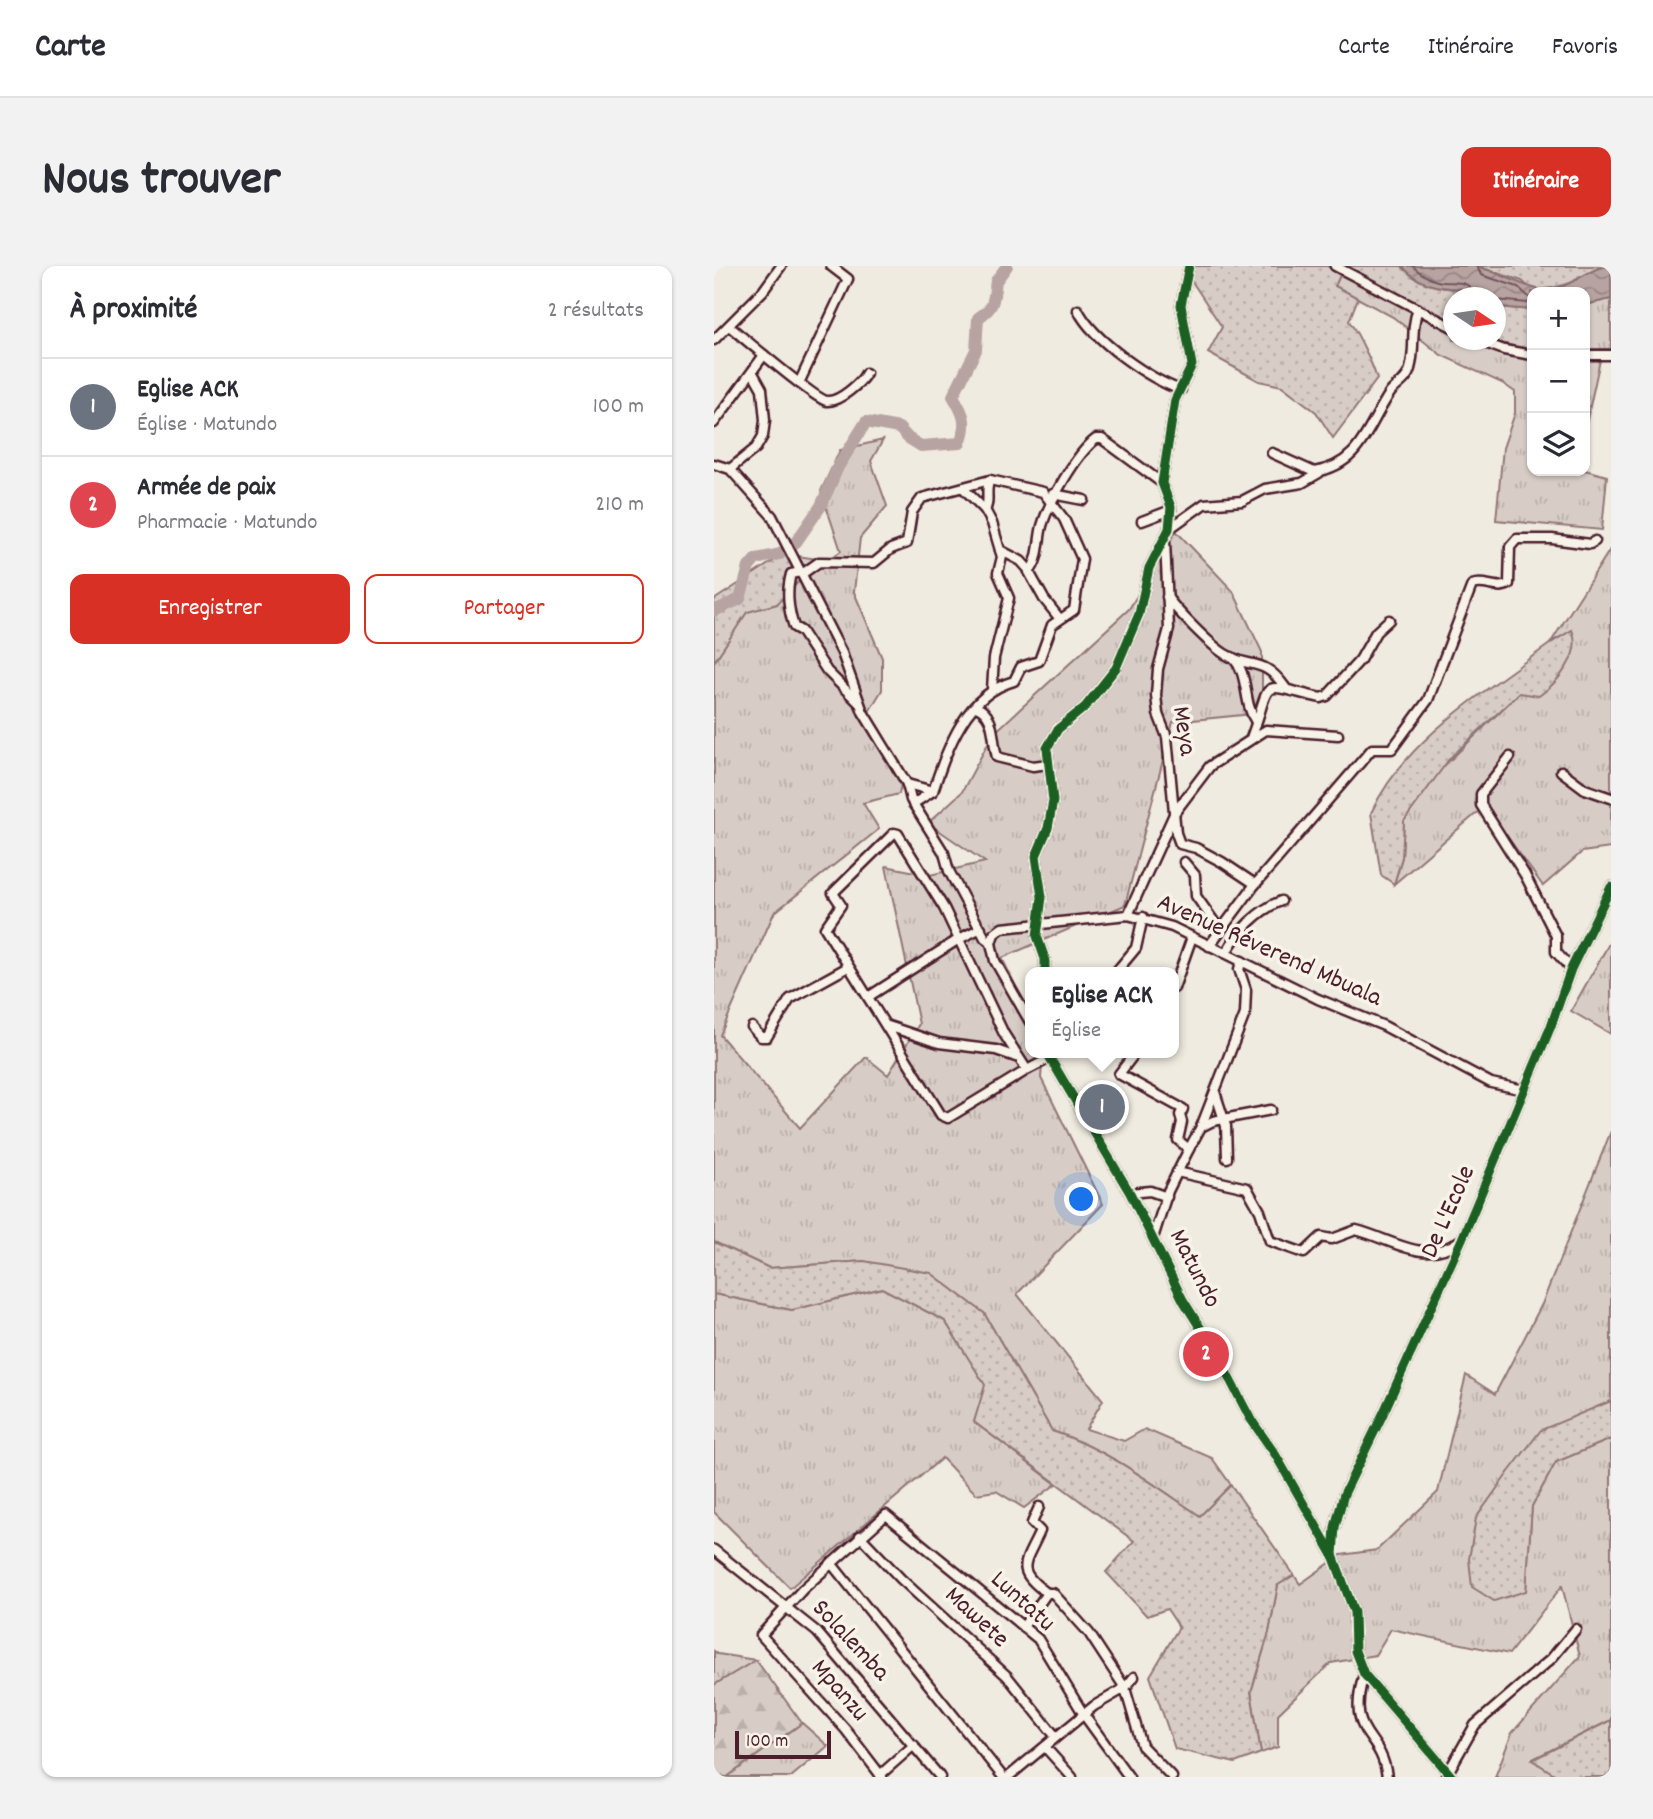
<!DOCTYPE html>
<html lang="fr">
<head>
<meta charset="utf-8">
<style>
	:root { --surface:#fff; --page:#f2f2f3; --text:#2b2b33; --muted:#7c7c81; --line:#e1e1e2; --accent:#d93025 }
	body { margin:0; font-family:Dekko,sans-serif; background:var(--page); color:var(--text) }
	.controls { position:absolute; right:21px; top:21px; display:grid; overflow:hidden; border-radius:14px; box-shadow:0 2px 5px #0004 }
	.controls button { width:63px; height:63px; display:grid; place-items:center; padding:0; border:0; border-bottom:2px solid var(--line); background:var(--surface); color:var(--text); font:35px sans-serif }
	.compass { position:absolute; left:729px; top:21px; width:63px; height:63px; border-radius:50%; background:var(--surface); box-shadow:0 2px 5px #0004; rotate:103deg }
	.scale { position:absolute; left:21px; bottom:18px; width:96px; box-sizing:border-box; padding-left:7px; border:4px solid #4a1f2b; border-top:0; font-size:19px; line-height:24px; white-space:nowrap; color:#4a1f2b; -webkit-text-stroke:5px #f7f3e8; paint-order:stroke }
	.you { position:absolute; left:368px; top:934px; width:24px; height:24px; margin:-18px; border:5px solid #fff; border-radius:50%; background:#1a73e8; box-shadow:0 0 0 10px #1a73e833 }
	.badge { display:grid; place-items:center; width:46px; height:46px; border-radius:50%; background:var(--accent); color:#fff; font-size:23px; font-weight:700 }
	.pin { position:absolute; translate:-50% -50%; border:4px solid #fff; box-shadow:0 2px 7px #0006 }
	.popup { position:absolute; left:311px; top:701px; width:154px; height:91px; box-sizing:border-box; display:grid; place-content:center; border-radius:14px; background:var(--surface); filter:drop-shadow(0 2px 5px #0005); font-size:23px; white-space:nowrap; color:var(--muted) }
	.popup b { font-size:26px; color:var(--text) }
	.popup::after { content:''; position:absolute; left:50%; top:100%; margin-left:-14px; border:14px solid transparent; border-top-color:var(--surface) }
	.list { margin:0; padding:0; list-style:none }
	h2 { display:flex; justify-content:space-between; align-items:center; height:91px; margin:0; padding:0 28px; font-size:30px }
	h2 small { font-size:23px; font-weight:400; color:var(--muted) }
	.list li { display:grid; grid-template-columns:46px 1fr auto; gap:21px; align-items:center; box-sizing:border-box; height:98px; padding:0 28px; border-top:2px solid var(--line) }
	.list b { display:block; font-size:26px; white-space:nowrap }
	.list p { margin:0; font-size:23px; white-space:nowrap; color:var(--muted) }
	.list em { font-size:23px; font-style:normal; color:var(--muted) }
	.actions { display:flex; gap:14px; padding:21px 28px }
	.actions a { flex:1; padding:16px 0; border:2px solid var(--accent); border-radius:14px; text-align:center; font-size:24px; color:var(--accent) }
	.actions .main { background:var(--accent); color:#fff }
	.icon { flex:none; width:38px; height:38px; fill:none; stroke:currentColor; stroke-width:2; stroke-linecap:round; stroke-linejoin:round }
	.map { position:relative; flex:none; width:897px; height:1511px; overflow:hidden; border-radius:14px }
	header { display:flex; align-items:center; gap:42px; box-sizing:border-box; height:98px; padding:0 35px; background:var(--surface); border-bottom:2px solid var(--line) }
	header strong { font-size:33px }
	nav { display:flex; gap:38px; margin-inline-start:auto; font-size:24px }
	.intro { display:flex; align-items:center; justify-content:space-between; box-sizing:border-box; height:168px; padding:0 42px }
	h1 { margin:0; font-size:49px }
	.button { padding:18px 32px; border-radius:14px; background:var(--accent); color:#fff; font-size:24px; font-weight:700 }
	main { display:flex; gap:42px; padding:0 42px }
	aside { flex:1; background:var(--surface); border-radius:14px; box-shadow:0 2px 5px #0004 }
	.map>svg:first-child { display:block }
</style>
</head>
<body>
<header>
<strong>Carte</strong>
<nav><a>Carte</a><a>Itinéraire</a><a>Favoris</a></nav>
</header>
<div class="intro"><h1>Nous trouver</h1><a class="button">Itinéraire</a></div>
<main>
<aside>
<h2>À proximité<small>2 résultats</small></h2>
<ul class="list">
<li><span class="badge" style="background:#6b7280">1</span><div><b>Eglise ACK</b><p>Église · Matundo</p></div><em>100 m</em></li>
<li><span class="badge" style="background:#e0444e">2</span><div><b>Armée de paix</b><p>Pharmacie · Matundo</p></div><em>210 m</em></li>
</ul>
<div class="actions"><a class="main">Enregistrer</a><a>Partager</a></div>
</aside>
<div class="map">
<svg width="897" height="1511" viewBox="0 0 897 1511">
	<defs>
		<pattern id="grass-tufts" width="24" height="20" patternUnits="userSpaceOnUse" patternTransform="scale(1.75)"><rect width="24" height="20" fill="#d8cdc6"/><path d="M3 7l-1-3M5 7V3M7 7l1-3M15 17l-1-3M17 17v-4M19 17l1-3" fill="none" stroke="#bbb0aa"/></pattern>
		<pattern id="forest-firs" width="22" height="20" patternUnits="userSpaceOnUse" patternTransform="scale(1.75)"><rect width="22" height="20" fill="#d8cdc6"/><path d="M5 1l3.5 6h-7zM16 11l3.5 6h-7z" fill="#bbb0aa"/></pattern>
		<pattern id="garden-dots" width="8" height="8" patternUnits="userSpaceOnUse" patternTransform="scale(1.75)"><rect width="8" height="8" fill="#d8cdc6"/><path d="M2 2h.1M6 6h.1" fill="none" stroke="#bbb0aa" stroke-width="1.8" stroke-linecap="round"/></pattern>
		<pattern id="water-waves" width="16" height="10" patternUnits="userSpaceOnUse" patternTransform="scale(1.75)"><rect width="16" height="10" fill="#b7a4a2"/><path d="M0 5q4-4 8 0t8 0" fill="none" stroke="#978584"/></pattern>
	</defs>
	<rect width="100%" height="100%" fill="#f0ebe0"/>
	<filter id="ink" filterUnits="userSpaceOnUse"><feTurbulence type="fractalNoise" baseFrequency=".0143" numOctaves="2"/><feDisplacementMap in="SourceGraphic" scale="14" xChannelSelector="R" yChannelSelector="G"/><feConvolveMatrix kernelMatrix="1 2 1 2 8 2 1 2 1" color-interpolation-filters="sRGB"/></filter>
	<g filter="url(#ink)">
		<g fill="url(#grass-tufts)" stroke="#917678" stroke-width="2">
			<path d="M627,7L739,66L740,74C766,74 791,89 818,93V205L871,204L893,210L888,264L782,254L789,182L801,147V126L788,117L727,89L679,51L621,20Z"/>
			<polygon points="897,33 897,83 871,83 871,39"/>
			<polygon points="871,94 886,94 871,163"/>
			<path d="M169,174L157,195L173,240L146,272L140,326L168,392V424L150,454L187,518L185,528L149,537L165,563L60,647L6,769L86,862L152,791L174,809L205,758L172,600L216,609L271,596L214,557L248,526L279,468L415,343L462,265L519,325L548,386V447L459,456L411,639L288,692L316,749V787H329L327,812L389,938L303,1028L389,1134L372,1163L410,1175L431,1163L498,1192L517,1219L486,1250C439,1218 393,1183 338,1165L270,1047L150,995L55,1002L0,976V396L33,346L63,338L87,313L127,285L107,225L126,184Z"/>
			<polygon points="897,282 897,582 868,586 829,620 771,540 680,618 688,591 690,555 727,503 805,427 858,365 837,376"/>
			<polygon points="897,674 897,768 857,745"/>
			<polygon points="897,865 897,1135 872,1147 794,1207 812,1325 818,1240 842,1196 897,1173 897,1454 819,1493 845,1511 781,1511 798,1467 866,1390 848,1320 795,1388 677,1363 661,1389 617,1397 564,1448 564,1481 547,1487 537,1426 555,1366 564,1319 580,1309 586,1318 627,1289 663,1284 724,1226 752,1109 781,1128 828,1038"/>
			<polygon points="168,1022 231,1055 272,1119 260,1156 342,1218 310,1242 282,1225 262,1228 228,1192 76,1322 0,1246 0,1028 78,1044"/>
			<polygon points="0,1385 4,1388 42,1394 0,1419"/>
			<polygon points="88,1457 114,1480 77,1511 13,1511"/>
		</g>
		<polygon fill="url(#forest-firs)" stroke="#917678" stroke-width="2" points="42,1394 88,1457 13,1511 0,1511 0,1419"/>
		<g fill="url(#garden-dots)" stroke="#917678" stroke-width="2">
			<path d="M481,0H613L627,7L621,20L644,32L635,55C645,69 658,97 663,113L619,172L602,146L568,120L545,115L494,87L508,61L475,11Z"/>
			<path d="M636,0H688C705,19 724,22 747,23L756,31L740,32L739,58L631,2Z"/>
			<path d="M762,0H887C865,14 845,24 818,24L808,15Z"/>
			<polygon points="782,41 818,44 818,85 776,74 782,74"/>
			<polygon points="70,288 117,295 87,313 63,338 33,346 0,396 0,334"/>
			<path d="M858,364C869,388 843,417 825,430L805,427L736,492L690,555L688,591L680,618L667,609L657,547C691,473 773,424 837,377Z"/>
			<path d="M0,976L55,1002L150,995L217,1007L270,1047L338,1165C393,1183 439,1218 486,1250L517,1219L580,1309L564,1319L555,1366L537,1426L547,1487L521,1497L461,1483L436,1410L465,1361L453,1343L433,1350L392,1306L420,1275L260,1156L271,1119L231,1055L168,1022L78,1044L0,1028Z"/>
			<polygon points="897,1135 897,1173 842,1196 818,1240 812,1325 780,1335 758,1321 755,1293 762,1252 794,1207 827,1164"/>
			<polygon points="897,1454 897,1511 845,1511 818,1494"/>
		</g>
		<path fill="url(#water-waves)" stroke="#8b6f72" stroke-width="2" d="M688,0C711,0 737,0 760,0C783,4 818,27 837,24C858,21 876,0 897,0V33L871,39V26H818V44L782,41V32L756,31L747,23C724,22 704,19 688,0Z"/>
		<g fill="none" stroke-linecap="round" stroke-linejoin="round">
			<g stroke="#76545b" stroke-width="2">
				<path d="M698,0C704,5 714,13 723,15C737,19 758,10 760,32"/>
				<polyline points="763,0 767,9 804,21 817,33 814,37 782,34"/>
			</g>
			<path stroke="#b7a4a2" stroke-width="12" d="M0,345L26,333L35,301L42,293L66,288L82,276L107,240L124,201L152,156L185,162L194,172L207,180L246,177C254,157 250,148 239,130L262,84L264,52C282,40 279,34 282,15L293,0"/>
			<g stroke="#4a1f2b" stroke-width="13">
				<g id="minor">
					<polyline points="621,0 740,62"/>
					<path d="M364,44C379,74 435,113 467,124"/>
					<path d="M15,60C30,72 102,134 113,135C125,136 147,117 152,107"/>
					<polyline points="0,74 49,25 67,0"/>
					<polyline points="763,74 790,84 818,89"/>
					<polyline points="871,89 897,89"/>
					<polyline points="86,115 134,13 117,0"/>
					<polyline points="0,157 50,89"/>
					<path d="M558,187L600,206C647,199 653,161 676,127C683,118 693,115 696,103C702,82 696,63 704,43"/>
					<polyline points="0,198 16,203 58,250 128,387 149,446 193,518 197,534 230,587 235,605 271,672 277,677 281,695 316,756"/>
					<polyline points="16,203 42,182 49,170 51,154 48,123 39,107"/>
					<polyline points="249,222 271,244 278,257 288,291 284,307 295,332 280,392 278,424"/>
					<polyline points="339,228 370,234"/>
					<path d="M271,244C277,234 270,225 276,214"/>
					<polyline points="428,255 457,244"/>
					<polyline points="455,263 490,238 528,235 551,223 588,217 605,207"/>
					<polyline points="451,275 455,363 444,403 442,429 444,448 453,471 462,567 466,578 482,582 508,596 541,618"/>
					<polyline points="286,284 307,295 315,304"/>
					<path d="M87,306L77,308C72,326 74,343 80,361L87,365L113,405L145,437"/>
					<path d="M88,308L105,296L160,297L177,283L193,277L198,246L208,232L276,214L329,226L350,253L368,293L360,344L338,359L325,395L307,401L300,415C251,429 234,481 219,525L193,518"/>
					<path d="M453,331C463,345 496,379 511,388C537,404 549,390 571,421"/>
					<path d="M346,353L330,333L315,306C326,294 324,276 328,260C335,236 362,188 382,173H388L448,217"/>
					<path d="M518,391C536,408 528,435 542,456"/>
					<path d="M262,441C282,448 278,475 283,491L319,500L334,498"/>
					<path d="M537,472C560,411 541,417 607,432L613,430L646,394L662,366L675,354"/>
					<polyline points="796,491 767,528 767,539 811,609 842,670 842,686 857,703"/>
					<polyline points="847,505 871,523 897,532"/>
					<polyline points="199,538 219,525"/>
					<polyline points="470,596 481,609 482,630 506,664"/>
					<polyline points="414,649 461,546 496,500 552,464 624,469"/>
					<polyline points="277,677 280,668 288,662 414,649 458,661 604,733 670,760 777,817 810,824"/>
					<path d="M495,680L539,621L658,483H678L714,434L758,319C771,314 784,325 795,318L796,281L803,273H838L876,278L881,275"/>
					<path d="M512,687C523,666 544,644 567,635"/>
					<polyline points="331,706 331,693 323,670 328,631 322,590 334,562 339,535 333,482 344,463 371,441 402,402 425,348 435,302 455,263 457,241 448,217 461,134 478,99 467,39 475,0"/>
					<polyline points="402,706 422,682 429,651"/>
					<polyline points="460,722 478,671"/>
					<polyline points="154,731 245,673 267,662"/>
					<polyline points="174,760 225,777 282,784 302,791"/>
					<polyline points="38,761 47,771 53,771 76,733 134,701"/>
					<polyline points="333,787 416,927 469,1034 502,1087 536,1152 561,1188 619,1289 640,1346 641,1385 650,1408 738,1511"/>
					<polyline points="421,787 405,808 469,843 466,849 468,856 464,874 475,883 454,925 440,969"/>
					<polyline points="313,804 234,852 227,849 111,662 127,639 119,627 180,567 184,568 230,642 290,768 313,804 336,792"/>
					<polyline points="501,826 512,860 513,892"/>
					<polyline points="487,861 499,855 557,844"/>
					<polyline points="475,883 487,861 531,748 532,724 525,703 528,695"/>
					<path d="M463,906L533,922L546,945L556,975L590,987L607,971L618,973L642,964C678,973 711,1000 745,975"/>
					<polyline points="416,927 436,925 453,931"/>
					<path d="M325,1241L318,1257L326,1265C312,1297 299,1303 333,1327"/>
					<polyline points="146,1270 187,1313 293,1410 342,1471"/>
					<polyline points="0,1284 103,1366 226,1511"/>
					<polyline points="618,1286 621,1261 630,1228 669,1148 748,973 837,760 857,703 897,621"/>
					<polyline points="117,1297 289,1511"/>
					<polyline points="309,1361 333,1327 339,1327 375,1367 411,1422 428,1480 458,1511"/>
					<path d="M650,1408C631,1473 667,1463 673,1511"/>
					<polyline points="331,1481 358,1511"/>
					<polyline points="166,1509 200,1479"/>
					<polyline points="732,1510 761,1459 837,1393 862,1363"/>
					<polyline points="168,1511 132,1464 47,1369 89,1323 172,1249 324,1373 370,1449 415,1511"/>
					<polyline points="294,1511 380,1440 411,1422 420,1411"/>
				</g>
			</g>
			<use href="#minor" stroke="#f7f3e8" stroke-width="8"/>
			<g stroke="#f7f3e8" stroke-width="13">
				<g id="cycleway">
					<polyline points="331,706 331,693 323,670 328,631 322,590 334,562 339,535 333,482 344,463 371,441 402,402 425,348 435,302 455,263 457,241 448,217 461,134 478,99 467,39 475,0"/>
					<polyline points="333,787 416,927 469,1034 502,1087 536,1152 561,1188 619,1289 640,1346 641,1385 650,1408 738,1511"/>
					<polyline points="619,1289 621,1261 630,1228 669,1148 748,973 837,760 857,703 897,621"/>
				</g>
			</g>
			<use href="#cycleway" stroke="#1b5e20" stroke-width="9"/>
		</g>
	</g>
	<g text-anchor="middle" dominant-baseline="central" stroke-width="7" stroke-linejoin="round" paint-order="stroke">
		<g font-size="26" fill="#4a1f2b" stroke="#f7f3e8">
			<text transform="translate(469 465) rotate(81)">Meya</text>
			<text transform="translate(555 685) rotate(24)">Avenue Réverend Mbuala</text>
			<text transform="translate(735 946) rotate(-66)">De L'Ecole</text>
			<text transform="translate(480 1003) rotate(63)">Matundo</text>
			<text transform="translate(308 1336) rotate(42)">Luntatu</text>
			<text transform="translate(262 1352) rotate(43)">Mawete</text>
			<text transform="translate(136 1375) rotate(47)">Solalemba</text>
			<text transform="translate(125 1425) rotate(49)">Mpanzu</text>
		</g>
	</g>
</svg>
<div class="controls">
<button>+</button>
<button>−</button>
<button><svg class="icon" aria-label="layers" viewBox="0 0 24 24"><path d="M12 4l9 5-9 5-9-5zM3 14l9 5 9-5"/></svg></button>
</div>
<svg class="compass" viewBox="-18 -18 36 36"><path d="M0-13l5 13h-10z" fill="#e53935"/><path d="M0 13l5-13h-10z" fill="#7c7c81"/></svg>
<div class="scale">100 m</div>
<div class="you"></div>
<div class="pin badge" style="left:388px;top:841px;background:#6b7280">1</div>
<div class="popup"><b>Eglise ACK</b>Église</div>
<div class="pin badge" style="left:492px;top:1088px;background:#e0444e">2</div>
</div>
</main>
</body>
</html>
